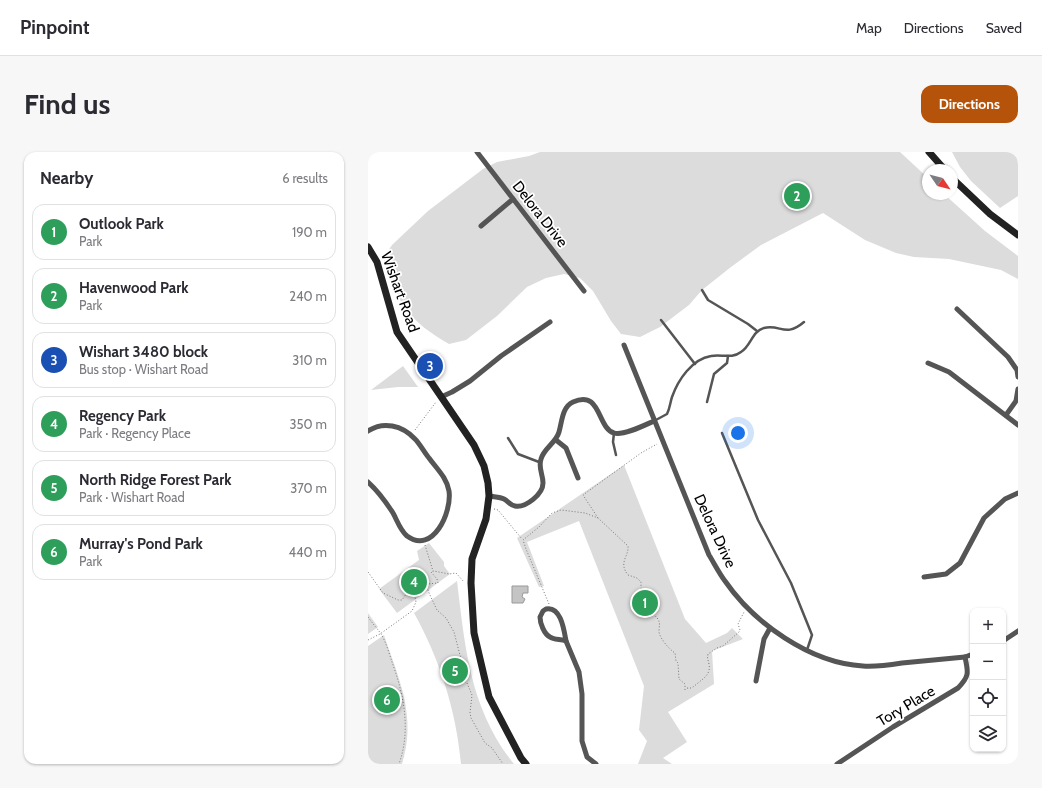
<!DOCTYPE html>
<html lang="en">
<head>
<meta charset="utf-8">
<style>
	:root { --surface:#fff; --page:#f7f7f7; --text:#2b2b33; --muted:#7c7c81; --line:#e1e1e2; --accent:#b45309 }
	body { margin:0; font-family:Cabin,sans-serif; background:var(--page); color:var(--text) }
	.controls { position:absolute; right:12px; bottom:12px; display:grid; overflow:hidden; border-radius:8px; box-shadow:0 1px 3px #0004 }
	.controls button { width:36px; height:36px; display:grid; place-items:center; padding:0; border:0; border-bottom:1px solid var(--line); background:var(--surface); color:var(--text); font:20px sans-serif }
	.compass { position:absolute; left:554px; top:12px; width:36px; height:36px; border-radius:50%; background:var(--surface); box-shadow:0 1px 3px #0004; rotate:125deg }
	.you { position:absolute; left:370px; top:281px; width:14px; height:14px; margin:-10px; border:3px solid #fff; border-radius:50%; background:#1a73e8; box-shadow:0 0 0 6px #1a73e833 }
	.badge { display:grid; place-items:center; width:26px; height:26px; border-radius:50%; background:var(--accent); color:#fff; font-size:13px; font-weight:700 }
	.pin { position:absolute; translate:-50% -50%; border:2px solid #fff; box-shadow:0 1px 4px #0006 }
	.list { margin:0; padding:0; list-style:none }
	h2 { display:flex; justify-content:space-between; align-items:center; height:52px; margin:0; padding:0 16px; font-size:17px }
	h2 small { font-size:13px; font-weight:400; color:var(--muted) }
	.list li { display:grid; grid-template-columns:26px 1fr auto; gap:12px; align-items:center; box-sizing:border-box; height:56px; margin:0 8px 8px; padding:0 8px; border:1px solid var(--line); border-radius:12px }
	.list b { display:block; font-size:15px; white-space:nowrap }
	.list p { margin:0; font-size:13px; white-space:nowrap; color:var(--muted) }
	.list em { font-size:13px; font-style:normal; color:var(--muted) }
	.icon { flex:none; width:22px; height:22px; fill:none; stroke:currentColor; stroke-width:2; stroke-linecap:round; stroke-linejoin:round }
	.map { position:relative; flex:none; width:650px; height:612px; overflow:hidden; border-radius:12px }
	header { display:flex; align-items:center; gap:24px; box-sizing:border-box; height:56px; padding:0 20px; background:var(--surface); border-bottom:1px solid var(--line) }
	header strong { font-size:19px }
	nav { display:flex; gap:22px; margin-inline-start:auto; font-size:14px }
	.intro { display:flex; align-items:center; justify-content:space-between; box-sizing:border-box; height:96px; padding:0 24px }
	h1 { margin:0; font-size:28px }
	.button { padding:10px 18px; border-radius:12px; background:var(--accent); color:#fff; font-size:14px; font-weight:700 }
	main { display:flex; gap:24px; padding:0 24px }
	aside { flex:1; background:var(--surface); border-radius:12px; box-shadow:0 1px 3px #0004 }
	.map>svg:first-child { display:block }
</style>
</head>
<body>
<header>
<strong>Pinpoint</strong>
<nav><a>Map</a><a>Directions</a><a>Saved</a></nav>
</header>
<div class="intro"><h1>Find us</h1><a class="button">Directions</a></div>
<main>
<aside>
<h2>Nearby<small>6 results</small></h2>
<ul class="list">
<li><span class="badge" style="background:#2e9e5b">1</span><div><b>Outlook Park</b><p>Park</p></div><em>190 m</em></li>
<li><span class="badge" style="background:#2e9e5b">2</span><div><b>Havenwood Park</b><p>Park</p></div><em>240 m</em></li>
<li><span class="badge" style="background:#1a4fb4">3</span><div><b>Wishart 3480 block</b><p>Bus stop · Wishart Road</p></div><em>310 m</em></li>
<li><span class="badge" style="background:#2e9e5b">4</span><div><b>Regency Park</b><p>Park · Regency Place</p></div><em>350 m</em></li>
<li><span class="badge" style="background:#2e9e5b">5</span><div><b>North Ridge Forest Park</b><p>Park · Wishart Road</p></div><em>370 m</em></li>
<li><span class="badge" style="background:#2e9e5b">6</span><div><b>Murray's Pond Park</b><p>Park</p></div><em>440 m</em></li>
</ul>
</aside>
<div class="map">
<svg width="650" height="612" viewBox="0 0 650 612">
	<rect width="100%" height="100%" fill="#fff"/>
	<g fill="#dcdcdc">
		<path d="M172,0H532L560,26V42H576L617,79L650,104V127L633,118L581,107L546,105L528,101L497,88L455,61L393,93L363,115L334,138L321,153L292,175L272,185L253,182L243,169L225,139L212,126L196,122L178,126L159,135L129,164L98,188L81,192C64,182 47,171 36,154C26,141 22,121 15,106L24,93L60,59L115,17L129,10L161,4Z"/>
		<polygon points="584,0 650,0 650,44 632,56 603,29 592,15"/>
		<polygon points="35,214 50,235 30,235 3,238"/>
		<polygon points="256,313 317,467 338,491 359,481 364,476 375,487 344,499 346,532 300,560 319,590 295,606 304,612 270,612 279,589 271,578 276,534 211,369 159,390 176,434 171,435 149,386"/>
		<polygon points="61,391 76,410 76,414 82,422 29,461 11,437 51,408 49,399"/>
		<path d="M89,429C97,495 102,558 146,612H93C88,558 72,508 46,461Z"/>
		<polygon points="0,461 10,475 0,482"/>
		<path d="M16,483C31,527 49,565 34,612H0V494Z"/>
	</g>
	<polygon fill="#c4c4c4" stroke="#999" points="144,434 160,434 160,441 155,441 154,445 157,447 155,451 144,451"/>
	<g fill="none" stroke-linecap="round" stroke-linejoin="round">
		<g stroke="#777" stroke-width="1" stroke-dasharray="1 2" stroke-linecap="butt">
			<polyline points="47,278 68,250"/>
			<polyline points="126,357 130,358 154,387"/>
			<polyline points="230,366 215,343 273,301 289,292"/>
			<polyline points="57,393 65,419"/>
			<path d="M0,420L15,441L30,448H34L41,438L47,444C50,432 59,432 70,431L69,427L63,420L66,419L81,422L88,421L96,430"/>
			<polyline points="58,432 61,441 69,458 78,466 86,480 94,511 93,524 95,528 99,531 104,543 102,561 103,566 117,591 124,596 135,612"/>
			<path d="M181,452L158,397L155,388L171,375L184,361L193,358L217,361L230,366L260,394C261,405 250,410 260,423L269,426L273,430V436L275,440L284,450L285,462C292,468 292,470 291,478C290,485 302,498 307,501L308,509L310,511L311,527L317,532V539"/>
			<path d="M0,465C4,471 9,476 13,482C18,490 21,501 24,510C36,543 43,578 31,612"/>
			<polyline points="0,488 12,482 44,459 48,450 47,445"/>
			<path d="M319,536C324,537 326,534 330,531C336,526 343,522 341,512C340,507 339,507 340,502L349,496L355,494L371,480L372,478L370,472L376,460"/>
		</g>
		<g stroke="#555" stroke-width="2.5">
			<polyline points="334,138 340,148 380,172 389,179"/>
			<polyline points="293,168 327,212"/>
			<polyline points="339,250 346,222 359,211 360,204"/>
			<path d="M286,269L299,262C302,256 302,251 304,245C310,228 324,207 343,204C353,202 364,207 373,200C383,194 384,179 396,176C413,172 417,186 436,170"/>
			<polyline points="246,281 245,290 248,303"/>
			<polyline points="354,281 390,368 423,431 444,483 439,498"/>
			<polyline points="140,286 150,302 171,310"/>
		</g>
		<g stroke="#555" stroke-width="5">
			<polyline points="109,0 216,139"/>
			<polyline points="113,74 145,47"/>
			<polyline points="589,157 640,205 649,218 650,225"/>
			<path d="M256,193L341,403C346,411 351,421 357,429C386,471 442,511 495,514C508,515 521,513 534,511C555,509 576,507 597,505L605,502"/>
			<polyline points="560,211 581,220 650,273"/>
			<polyline points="73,245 84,240 102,229 133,204 182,170"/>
			<polyline points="638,263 648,249 650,237"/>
			<path d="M0,279C15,269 34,273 47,287C52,292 56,300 61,306C69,317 79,326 81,339C84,360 65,403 39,384C32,378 29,368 25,361C18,350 10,339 0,330"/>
			<polyline points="188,288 198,296 210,326"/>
			<path d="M121,344C126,345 132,345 136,347C140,349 142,353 147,354C158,356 175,342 175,331C175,322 170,316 173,307C176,296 188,291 191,280C194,270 194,255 205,250C233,237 229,276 246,281C255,284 277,273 286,269"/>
			<polyline points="556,425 578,422 592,411 616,366 637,347 650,341"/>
			<path d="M178,457C193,454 196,478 198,489C193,487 186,488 182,485C176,482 172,471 172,465L175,459Z"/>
			<polyline points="198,489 211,520 214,542 214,589 219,605 228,612"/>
			<polyline points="635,489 650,479"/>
			<polyline points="388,529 396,487 402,476"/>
			<path d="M469,612L525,575L590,536C602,524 600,520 597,505"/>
		</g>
		<g stroke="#222" stroke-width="7">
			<polyline points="561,0 577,18"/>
			<polyline points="584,26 622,62 650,83"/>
			<polyline points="0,95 9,110 29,180 106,293 116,314 120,331 121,344 118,367 104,407 103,431 106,481 121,545 153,606 158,612"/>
		</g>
	</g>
	<g text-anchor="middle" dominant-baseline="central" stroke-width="3.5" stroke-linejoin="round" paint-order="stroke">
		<g font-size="15" fill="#000" stroke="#fff">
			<text transform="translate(172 62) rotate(52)">Delora Drive</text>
			<text transform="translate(32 140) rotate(70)">Wishart Road</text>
			<text transform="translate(347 379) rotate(65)">Delora Drive</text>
			<text transform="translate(538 554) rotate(-31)">Tory Place</text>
		</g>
	</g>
</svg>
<div class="controls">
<button>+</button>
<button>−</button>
<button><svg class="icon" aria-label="locate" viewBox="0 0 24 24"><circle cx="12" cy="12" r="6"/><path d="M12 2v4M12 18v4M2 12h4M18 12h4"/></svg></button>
<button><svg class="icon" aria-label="layers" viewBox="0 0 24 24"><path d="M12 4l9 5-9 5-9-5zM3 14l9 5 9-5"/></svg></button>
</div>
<svg class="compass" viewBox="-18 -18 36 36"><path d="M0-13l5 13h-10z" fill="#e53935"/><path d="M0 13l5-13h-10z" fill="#7c7c81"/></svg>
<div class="you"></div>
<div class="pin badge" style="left:277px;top:451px;background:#2e9e5b">1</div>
<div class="pin badge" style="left:429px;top:44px;background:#2e9e5b">2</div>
<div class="pin badge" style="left:62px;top:214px;background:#1a4fb4">3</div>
<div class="pin badge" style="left:46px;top:430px;background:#2e9e5b">4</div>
<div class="pin badge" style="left:87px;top:519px;background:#2e9e5b">5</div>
<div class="pin badge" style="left:19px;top:548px;background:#2e9e5b">6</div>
</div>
</main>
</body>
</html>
